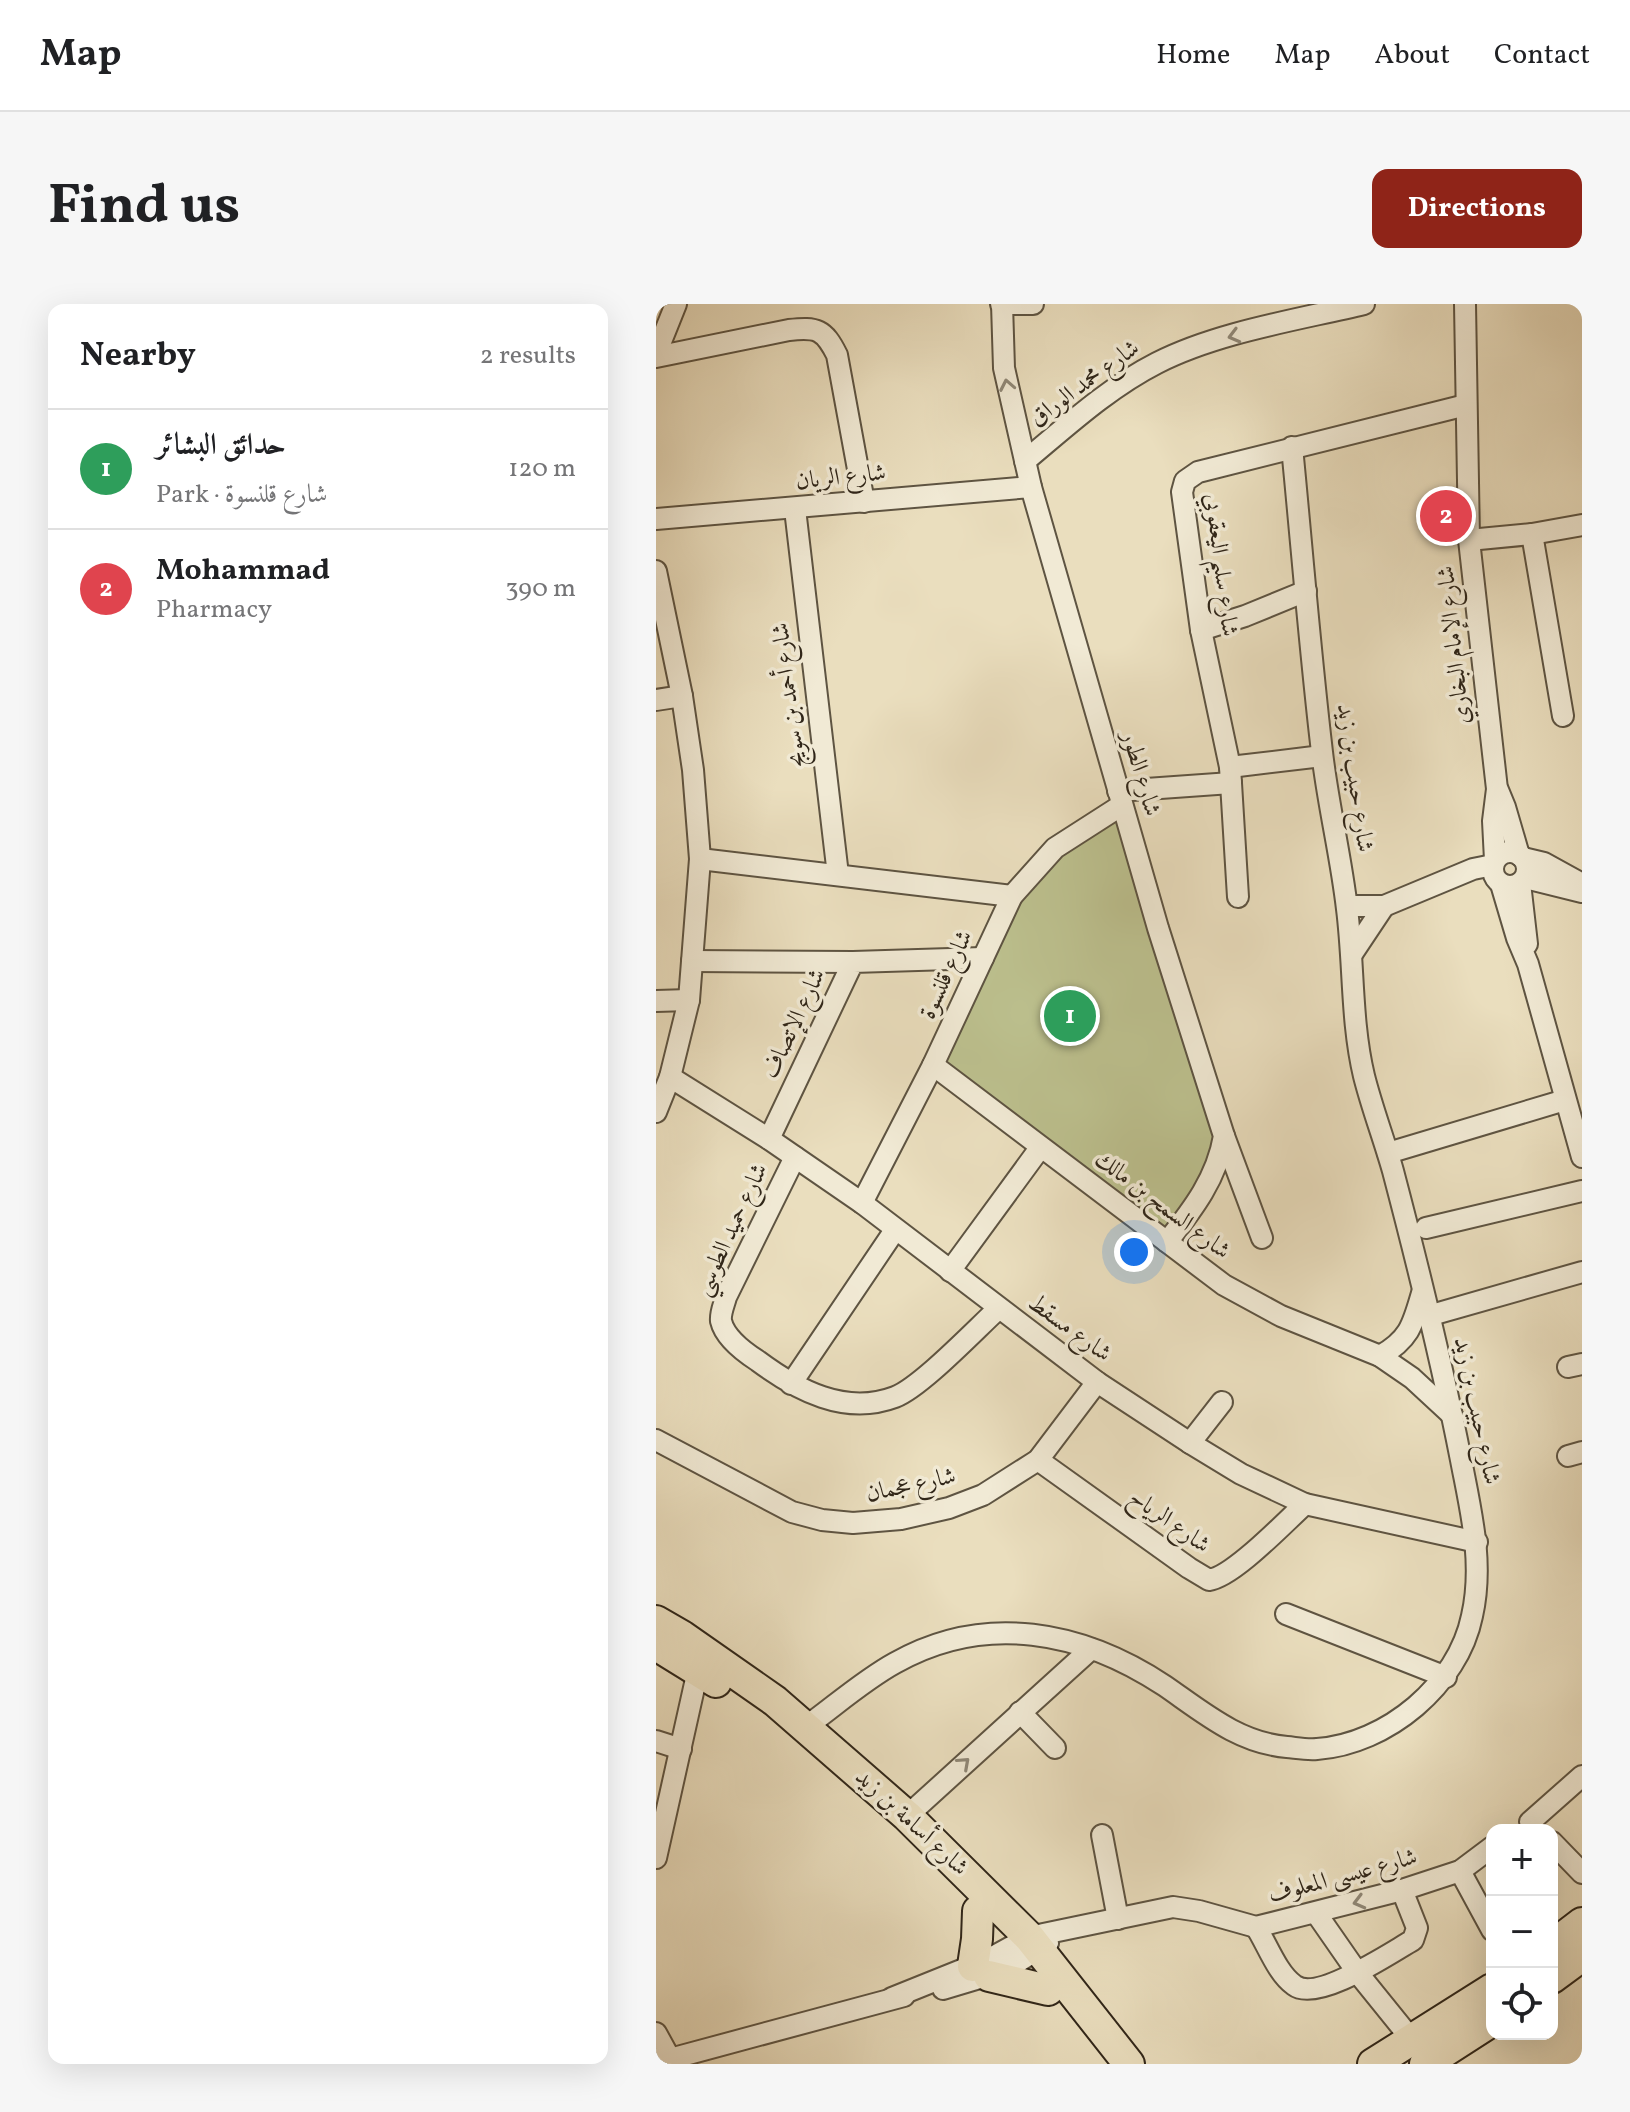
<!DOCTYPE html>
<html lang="en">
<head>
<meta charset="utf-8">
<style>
	:root { --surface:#fff; --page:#f6f6f6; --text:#202124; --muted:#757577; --line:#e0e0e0; --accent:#8f2418 }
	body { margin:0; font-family:Vollkorn,Amiri,serif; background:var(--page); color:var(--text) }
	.controls { position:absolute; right:24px; bottom:24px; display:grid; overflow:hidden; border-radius:16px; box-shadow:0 8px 32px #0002 }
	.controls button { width:72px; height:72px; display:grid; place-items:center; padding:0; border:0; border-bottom:2px solid var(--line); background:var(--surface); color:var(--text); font:40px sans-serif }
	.you { position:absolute; left:478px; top:948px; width:28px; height:28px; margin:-20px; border:6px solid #fff; border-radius:50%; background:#1a73e8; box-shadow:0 0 0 12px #1a73e833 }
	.badge { display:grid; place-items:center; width:52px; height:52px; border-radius:50%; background:var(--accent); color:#fff; font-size:26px; font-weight:700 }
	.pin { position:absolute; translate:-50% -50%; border:4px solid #fff; box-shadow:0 2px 8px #0006 }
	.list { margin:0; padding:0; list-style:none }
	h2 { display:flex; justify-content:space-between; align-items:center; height:104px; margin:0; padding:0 32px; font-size:34px }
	h2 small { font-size:26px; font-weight:400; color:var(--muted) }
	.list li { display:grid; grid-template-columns:52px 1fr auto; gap:24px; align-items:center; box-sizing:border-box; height:120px; padding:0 32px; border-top:2px solid var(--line) }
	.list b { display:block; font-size:30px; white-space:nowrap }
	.list p { margin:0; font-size:26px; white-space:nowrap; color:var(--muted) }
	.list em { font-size:26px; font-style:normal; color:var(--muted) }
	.icon { flex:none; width:44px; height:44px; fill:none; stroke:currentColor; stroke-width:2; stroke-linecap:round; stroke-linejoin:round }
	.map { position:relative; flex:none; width:926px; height:1760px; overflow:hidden; border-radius:16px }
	header { display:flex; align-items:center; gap:48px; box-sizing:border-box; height:112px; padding:0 40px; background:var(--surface); border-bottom:2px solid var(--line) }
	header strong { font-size:38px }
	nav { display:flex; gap:44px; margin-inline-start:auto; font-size:28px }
	.intro { display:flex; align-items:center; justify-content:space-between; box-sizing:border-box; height:192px; padding:0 48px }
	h1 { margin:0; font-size:56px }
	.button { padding:20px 36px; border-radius:16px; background:var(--accent); color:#fff; font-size:28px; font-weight:700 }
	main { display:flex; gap:48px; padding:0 48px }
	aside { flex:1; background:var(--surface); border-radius:16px; box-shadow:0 8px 32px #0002 }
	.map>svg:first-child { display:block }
</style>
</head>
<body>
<header>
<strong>Map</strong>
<nav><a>Home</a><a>Map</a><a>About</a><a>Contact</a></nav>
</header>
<div class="intro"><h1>Find us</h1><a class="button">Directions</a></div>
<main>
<aside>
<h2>Nearby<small>2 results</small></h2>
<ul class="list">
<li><span class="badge" style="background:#2e9e5b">1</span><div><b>حدائق البشائر</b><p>Park · شارع قلنسوة</p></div><em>120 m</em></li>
<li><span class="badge" style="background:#e0444e">2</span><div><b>Mohammad</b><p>Pharmacy</p></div><em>390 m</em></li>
</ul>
</aside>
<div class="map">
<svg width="926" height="1760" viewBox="0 0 926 1760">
	<rect width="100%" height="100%" fill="#eadebe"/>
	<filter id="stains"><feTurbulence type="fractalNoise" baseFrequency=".0025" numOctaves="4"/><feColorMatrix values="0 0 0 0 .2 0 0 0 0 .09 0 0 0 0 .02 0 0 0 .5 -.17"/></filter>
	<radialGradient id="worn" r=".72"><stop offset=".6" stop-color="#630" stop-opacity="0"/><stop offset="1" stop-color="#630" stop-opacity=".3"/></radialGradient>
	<polygon fill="#bcc08e" stroke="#767354" stroke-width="2" points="463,497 567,836 510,948 272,767 361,594 405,545"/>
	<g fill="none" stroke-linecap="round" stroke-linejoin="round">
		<g stroke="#5e5442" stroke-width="24">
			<g id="minor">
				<polyline points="345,0 377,0"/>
				<path d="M346,0L348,64L375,183L502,624L568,832C561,874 537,905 511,938"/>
				<polyline points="809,0 813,236 841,485 837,517 839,556"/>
				<polyline points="0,50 20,0"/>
				<path d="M0,53L133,26C161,23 168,25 181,51L208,198"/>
				<path d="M369,157C411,122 452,84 501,59C562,28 641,16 708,0"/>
				<polyline points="139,205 182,571"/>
				<polyline points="0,215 375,183"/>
				<polyline points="876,230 907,412"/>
				<polyline points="813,236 876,230 926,221"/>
				<polyline points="0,267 26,392 37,466 44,555 33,696 14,773 0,808"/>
				<polyline points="545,326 589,312 650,287"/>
				<polyline points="0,396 26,392"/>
				<polyline points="574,463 666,452"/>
				<polyline points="842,486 849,503 863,551"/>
				<polyline points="462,487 575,479"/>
				<circle cx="854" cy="565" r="17"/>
				<polyline points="867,554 888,559 926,580"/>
				<polyline points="44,555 356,592"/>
				<polyline points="869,574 926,588"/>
				<polyline points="864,579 871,640"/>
				<polyline points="845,580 861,634 872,660 926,853"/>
				<polyline points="582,593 574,463 545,326 526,188 529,177 542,168 810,101"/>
				<polyline points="691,602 728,602 817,565 837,561"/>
				<polyline points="696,650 728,602"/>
				<polyline points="36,657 197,658"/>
				<polyline points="0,697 33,696"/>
				<polyline points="277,761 568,981 625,1012 724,1052 756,1074 796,1111"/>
				<polyline points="14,773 113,835 206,899 441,1078 534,1139 585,1170 649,1200 821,1238"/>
				<polyline points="568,832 606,934"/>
				<polyline points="113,835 197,658 327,654"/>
				<polyline points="732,849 909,796"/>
				<path d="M139,853L70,993C68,1001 64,1009 65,1017C69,1034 88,1048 102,1057C141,1086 189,1112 239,1093C265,1083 319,1026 342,1005"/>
				<polyline points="206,899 277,761 356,592 399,544 466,501"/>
				<polyline points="770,924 926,887"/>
				<polyline points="294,967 384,844"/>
				<polyline points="772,1012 926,968"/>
				<path d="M724,1052C754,1035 757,1020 766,989"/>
				<polyline points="912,1063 926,1060"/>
				<polyline points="135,1080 239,926"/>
				<polyline points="0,1136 136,1208 166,1216 197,1219 245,1215 293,1204 327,1191 382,1156 441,1078"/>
				<polyline points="534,1139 566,1098"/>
				<polyline points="912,1152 926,1148"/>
				<path d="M382,1156L533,1264L553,1276C577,1273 629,1218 649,1200"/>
				<polyline points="630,1310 790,1373"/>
				<polyline points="364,1408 399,1444"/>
				<path d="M151,1422C180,1401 208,1376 239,1359C329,1308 426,1327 509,1382C548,1409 583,1439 631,1443C641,1444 651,1446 661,1445C731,1440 802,1381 816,1312C828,1259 815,1208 805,1156C786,1059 762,962 737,867C728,835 716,804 708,772C695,718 698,660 691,605C685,552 672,501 666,448C654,347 646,245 636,143"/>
				<polyline points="0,1437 25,1445"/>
				<polyline points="251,1512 435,1345"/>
				<polyline points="874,1518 926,1472"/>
				<polyline points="446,1531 462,1615"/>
				<polyline points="896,1538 926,1569"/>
				<polyline points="0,1554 42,1366"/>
				<polyline points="804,1567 836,1626"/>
				<polyline points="660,1609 701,1668 756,1736"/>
				<path d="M600,1623C611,1640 621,1669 638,1681C661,1699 734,1649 757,1636L761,1624L746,1586"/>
				<polyline points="287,1685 347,1667 392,1639"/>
				<polyline points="236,1694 333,1655 373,1633 517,1603 543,1607 600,1623 746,1586 804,1567 836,1543"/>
				<polyline points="0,1729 17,1760"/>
				<polyline points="0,1755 14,1755 248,1692"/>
			</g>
		</g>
		<g stroke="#302619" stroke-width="34">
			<g id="highway">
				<polyline points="0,1317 26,1332 119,1397 251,1512 373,1633 473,1760"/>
				<polyline points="0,1341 60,1378"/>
				<polyline points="896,1642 926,1619"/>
				<polyline points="317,1662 321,1635 322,1607"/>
				<polyline points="333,1672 392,1686"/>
				<polyline points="896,1674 926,1652"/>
				<polyline points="717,1760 836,1685"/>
				<polyline points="769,1760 836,1717"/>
			</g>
		</g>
		<use href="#minor" stroke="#f1ead5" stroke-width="20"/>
		<use href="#highway" stroke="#eadebe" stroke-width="30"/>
	</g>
	<defs><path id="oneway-chevron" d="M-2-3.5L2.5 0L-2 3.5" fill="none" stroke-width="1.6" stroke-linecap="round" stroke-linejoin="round" transform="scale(2)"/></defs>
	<g stroke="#908877">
		<use href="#oneway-chevron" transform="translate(578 32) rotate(165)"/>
		<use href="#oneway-chevron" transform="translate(351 81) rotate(-101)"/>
		<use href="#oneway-chevron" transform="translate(308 1459) rotate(-42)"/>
		<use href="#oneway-chevron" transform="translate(703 1598) rotate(165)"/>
	</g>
	<g text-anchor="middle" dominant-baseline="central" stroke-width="7" stroke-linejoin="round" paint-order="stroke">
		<g font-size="24" fill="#302619" stroke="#f1ead5">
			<text transform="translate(429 80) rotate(-36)">شارع محمد الوراق</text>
			<text transform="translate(185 174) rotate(-6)">شارع الريان</text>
			<text transform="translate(564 261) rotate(83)">شارع سليم اليعقوبي</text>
			<text transform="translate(799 341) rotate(-96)">شارع الإمام البخاري</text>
			<text transform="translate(134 391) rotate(-97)">شارع أحمد بن سويج</text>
			<text transform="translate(484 470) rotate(74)">شارع الطور</text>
			<text transform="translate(698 474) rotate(82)">شارع حبيب بن زيد</text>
			<text transform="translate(291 671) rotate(-65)">شارع قلنسوة</text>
			<text transform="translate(139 720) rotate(-65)">شارع الإتصاف</text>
			<text transform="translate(506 902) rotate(37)">شارع السمح بن مالك</text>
			<text transform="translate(76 926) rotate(-65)">شارع حميد الطوسي</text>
			<text transform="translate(413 1025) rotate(36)">شارع مسقط</text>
			<text transform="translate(820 1107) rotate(78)">شارع حبيب بن زيد</text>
			<text transform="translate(255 1182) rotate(-12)">شارع عجمان</text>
			<text transform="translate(513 1218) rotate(35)">شارع الرياح</text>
			<text transform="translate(255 1519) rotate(43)">شارع أسامة بن زيد</text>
			<text transform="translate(687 1573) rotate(-15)">شارع عيسى المعلوف</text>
		</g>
	</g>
	<rect width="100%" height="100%" filter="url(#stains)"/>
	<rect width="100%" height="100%" fill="url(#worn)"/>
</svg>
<div class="controls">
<button>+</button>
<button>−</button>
<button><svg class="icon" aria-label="locate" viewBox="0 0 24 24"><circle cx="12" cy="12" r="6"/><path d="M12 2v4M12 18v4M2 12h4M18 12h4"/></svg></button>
</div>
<div class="you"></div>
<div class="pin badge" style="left:414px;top:712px;background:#2e9e5b">1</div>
<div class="pin badge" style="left:790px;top:212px;background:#e0444e">2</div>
</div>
</main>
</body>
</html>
